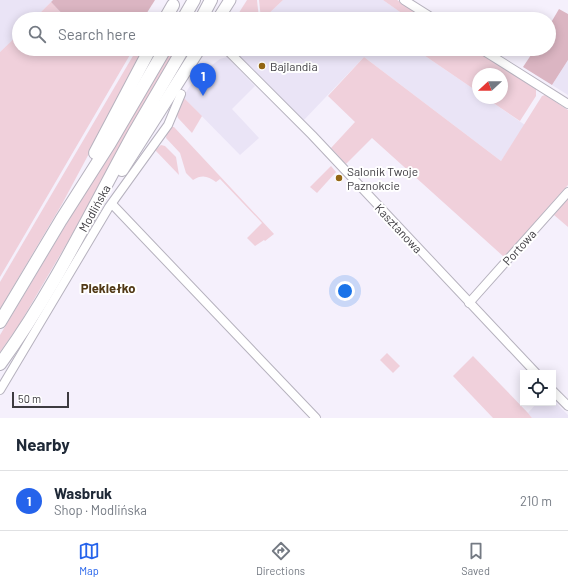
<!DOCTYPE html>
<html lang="en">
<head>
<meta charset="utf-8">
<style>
	:root { --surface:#fff; --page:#f2f2f3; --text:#1f2937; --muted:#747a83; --line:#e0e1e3; --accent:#2563eb }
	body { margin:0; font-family:Barlow,sans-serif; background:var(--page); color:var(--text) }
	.controls { position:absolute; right:12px; bottom:12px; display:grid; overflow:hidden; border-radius:0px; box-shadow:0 2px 10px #0003 }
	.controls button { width:36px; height:36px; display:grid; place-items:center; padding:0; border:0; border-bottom:1px solid var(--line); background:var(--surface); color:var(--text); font:20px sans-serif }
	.compass { position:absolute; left:472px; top:68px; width:36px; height:36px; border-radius:50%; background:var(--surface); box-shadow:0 2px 10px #0003; rotate:249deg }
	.scale { position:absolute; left:12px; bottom:10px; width:57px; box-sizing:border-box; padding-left:4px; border:2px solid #3d3b40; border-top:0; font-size:11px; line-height:14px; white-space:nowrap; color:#3d3b40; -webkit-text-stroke:3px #fff; paint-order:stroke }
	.you { position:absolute; left:345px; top:291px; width:14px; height:14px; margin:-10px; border:3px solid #fff; border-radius:50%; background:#1a73e8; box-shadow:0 0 0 6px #1a73e833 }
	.badge { display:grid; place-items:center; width:26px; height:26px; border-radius:50%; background:var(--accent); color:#fff; font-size:13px; font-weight:700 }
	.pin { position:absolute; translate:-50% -33px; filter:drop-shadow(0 1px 2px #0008) }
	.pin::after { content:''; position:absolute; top:21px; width:14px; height:12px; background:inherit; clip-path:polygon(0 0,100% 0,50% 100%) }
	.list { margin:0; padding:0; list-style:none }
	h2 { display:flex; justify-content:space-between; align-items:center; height:52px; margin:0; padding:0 16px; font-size:17px }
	h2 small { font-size:13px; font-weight:400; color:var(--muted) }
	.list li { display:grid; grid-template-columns:26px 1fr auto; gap:12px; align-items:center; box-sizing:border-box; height:60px; padding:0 16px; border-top:1px solid var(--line) }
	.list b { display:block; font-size:15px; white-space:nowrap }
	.list p { margin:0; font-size:13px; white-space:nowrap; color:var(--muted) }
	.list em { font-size:13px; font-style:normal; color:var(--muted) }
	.icon { flex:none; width:22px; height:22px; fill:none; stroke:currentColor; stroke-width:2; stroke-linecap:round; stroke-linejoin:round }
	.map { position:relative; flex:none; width:568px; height:418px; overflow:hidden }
	.search { position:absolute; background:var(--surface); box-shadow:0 2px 10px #0003; left:12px; right:12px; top:12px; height:44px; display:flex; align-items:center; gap:10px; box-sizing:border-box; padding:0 14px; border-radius:22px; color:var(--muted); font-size:15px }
	.sheet { height:112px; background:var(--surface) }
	nav { display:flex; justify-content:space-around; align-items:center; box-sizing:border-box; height:56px; border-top:1px solid var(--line); background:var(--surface); font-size:11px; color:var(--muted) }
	nav a { display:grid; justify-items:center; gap:2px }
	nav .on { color:var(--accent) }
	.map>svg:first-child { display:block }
</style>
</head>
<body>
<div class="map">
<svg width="568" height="418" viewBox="0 0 568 418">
	<rect width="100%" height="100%" fill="#f5f0fc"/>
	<g fill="#eae4f6">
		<polygon points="0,0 53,0 34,19 19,19 19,34 0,52"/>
		<polygon points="283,0 383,0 410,19 263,19"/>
		<polygon points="239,49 415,49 478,92 478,98 486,98 525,125 501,161 364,57 303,121 240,59 236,54"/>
		<polygon points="227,57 255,86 232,109 259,138 240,155 183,97 190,86 199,75 220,59"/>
		<polygon points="568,60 568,95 552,85"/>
		<polygon points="553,400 568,415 568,418 532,418 528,413 537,403 553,403"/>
	</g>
	<g fill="#f0d0db">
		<polygon points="247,0 257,0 259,19 235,19"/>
		<polygon points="259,0 283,0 263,19 261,19"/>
		<polygon points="383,0 397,0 418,13 419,19 410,19"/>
		<polygon points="51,2 67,19 34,19"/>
		<polygon points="19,34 19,49 128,49 131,53 0,277 0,52"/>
		<polygon points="137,49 145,49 62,204 0,309 0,282"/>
		<polygon points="171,49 177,49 70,238 19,325 0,352 0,335"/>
		<polygon points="415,49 474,49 536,89 536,96 520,121 486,98 502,98 502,74 478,74 478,92"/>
		<polygon points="364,57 501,161 542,96 545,95 568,110 568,185 504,257 372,138 346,164 331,148 355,122 328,96"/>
		<polygon points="183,97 202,116 192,133 178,118 177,115"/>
		<path d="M172,127H174L274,234L265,241L264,240L255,246L247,238L262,223L220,179L216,182C208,176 202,174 193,180L186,173L180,153L166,138L167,131Z"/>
		<polygon points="161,145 165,146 176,157 179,175 155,150"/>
		<polygon points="331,166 336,172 317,193 310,187"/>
		<polygon points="568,198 568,227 554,215"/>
		<polygon points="387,353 400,366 393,373 380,360"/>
		<polygon points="473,356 528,413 532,418 493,418 453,376"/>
	</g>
	<g fill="#dbb5c2">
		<polygon points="53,0 155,0 143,19 67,19 51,2"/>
		<polygon points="559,9 568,14 568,60 552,85 523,67 535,49 549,49 549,26"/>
	</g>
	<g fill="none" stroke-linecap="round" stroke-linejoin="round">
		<g stroke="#b6b2be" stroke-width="10">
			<g id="minor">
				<polyline points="404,0 434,19"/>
				<polyline points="226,49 312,135 536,373"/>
				<polyline points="481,49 568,104"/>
				<polyline points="112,204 316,418"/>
				<polyline points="469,303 568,192"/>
				<polyline points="0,390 109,207 168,125 181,94"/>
				<polyline points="553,391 568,406"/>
			</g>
		</g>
		<g stroke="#b6b2be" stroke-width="13">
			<polyline id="secondary" points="218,19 230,0"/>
		</g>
		<g stroke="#b6b2be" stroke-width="14">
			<g id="primary">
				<polyline points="165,19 173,5"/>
				<polyline points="183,19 194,0"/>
				<polyline points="201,19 211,0"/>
				<polyline points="95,153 150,49"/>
				<polyline points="122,170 199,49"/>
				<polyline points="0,322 61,220 110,143 165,49"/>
				<path d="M0,364C53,292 91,211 134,133C150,105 167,77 183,49"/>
			</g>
		</g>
		<use href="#minor" stroke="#fff" stroke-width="8"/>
		<use href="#secondary" stroke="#fff" stroke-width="11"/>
		<use href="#primary" stroke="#fff" stroke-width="12"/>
	</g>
	<g fill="#946613" stroke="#fff" stroke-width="1.5">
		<circle cx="262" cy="66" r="4"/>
		<circle cx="339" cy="178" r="4"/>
	</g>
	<g text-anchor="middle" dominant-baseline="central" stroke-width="4" stroke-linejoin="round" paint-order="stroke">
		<g font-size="12" fill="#3d3b40" stroke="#fff" text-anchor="start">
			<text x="270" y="66">Bajlandia</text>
			<text x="347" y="171">Salonik Twoje<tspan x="347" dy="14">Paznokcie</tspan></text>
		</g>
		<g font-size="12" fill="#3d3b40" stroke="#fff">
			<text transform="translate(94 208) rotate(-61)">Modlińska</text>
			<text transform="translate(399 228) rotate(47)">Kasztanowa</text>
			<text transform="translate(519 247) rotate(-48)">Portowa</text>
		</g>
		<g font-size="13" font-weight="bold" fill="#523a17" stroke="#fff">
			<text x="108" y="288">Piekiełko</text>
		</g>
	</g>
</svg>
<div class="controls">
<button><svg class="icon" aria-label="locate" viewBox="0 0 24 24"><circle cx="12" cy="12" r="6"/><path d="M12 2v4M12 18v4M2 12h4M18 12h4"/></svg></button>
</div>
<svg class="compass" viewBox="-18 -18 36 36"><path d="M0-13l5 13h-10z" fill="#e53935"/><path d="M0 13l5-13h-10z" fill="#747a83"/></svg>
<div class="scale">50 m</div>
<div class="you"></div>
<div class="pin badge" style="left:203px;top:96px">1</div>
<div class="search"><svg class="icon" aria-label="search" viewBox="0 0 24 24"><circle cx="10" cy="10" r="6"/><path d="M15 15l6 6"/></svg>Search here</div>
</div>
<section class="sheet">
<h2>Nearby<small></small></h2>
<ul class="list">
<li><span class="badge">1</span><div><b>Wasbruk</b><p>Shop · Modlińska</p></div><em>210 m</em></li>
</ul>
</section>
<nav>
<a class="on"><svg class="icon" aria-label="map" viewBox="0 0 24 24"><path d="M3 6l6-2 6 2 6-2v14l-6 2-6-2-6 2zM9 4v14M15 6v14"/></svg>Map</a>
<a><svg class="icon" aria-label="directions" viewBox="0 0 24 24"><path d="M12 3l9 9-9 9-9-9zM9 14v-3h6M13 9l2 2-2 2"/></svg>Directions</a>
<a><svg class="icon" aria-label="saved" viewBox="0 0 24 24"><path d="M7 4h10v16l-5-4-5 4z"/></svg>Saved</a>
</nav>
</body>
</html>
